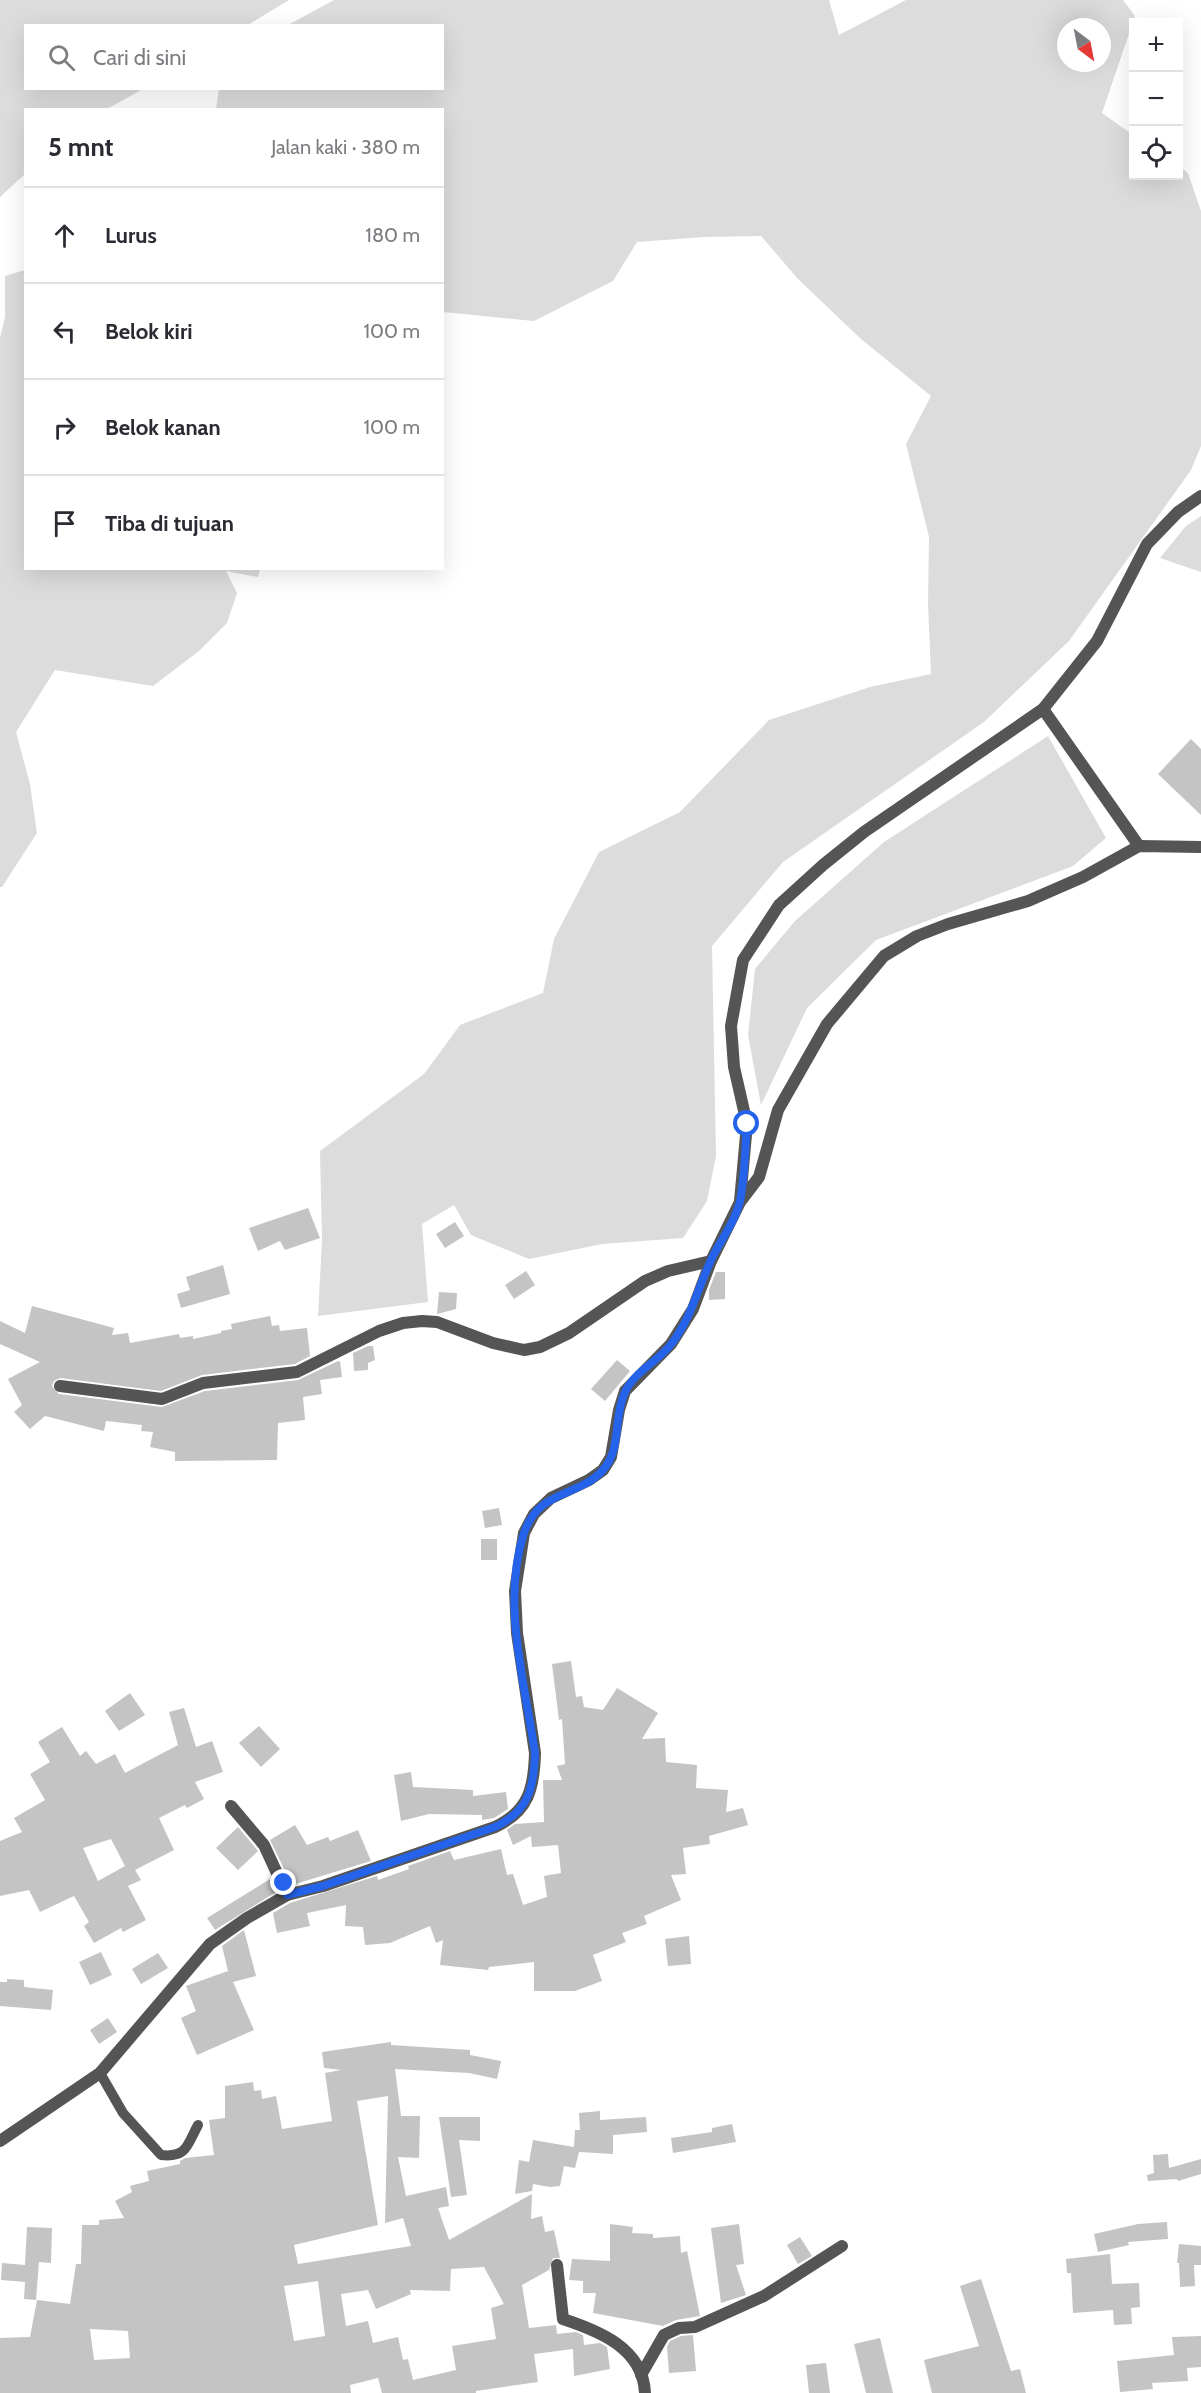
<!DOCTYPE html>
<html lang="id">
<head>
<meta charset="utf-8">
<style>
	:root { --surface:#fff; --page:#f7f7f7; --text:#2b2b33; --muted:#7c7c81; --line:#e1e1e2 }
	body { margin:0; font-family:Cabin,sans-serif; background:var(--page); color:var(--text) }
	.controls { position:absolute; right:18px; top:18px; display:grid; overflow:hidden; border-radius:0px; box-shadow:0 6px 24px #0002 }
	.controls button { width:54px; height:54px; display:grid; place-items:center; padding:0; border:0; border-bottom:2px solid var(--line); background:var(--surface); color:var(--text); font:30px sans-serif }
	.compass { position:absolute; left:1057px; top:18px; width:54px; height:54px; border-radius:50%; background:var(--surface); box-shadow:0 6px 24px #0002; rotate:148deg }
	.stop { position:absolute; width:18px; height:18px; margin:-14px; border:4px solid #2563eb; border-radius:50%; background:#fff }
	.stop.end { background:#2563eb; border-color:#fff; box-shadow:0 2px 6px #0008 }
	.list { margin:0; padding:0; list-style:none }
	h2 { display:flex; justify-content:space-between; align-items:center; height:78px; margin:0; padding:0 24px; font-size:26px }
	h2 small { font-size:20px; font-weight:400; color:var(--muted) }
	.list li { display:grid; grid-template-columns:39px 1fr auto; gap:18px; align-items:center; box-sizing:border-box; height:96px; padding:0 24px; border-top:2px solid var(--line) }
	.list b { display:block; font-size:22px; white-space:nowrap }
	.list em { font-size:20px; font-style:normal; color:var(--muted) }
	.icon { flex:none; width:33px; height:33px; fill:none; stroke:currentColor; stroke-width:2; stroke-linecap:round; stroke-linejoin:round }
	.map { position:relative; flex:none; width:1201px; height:2393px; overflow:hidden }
	.search { position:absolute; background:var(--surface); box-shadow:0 6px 24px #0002; left:24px; top:24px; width:420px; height:66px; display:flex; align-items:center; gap:15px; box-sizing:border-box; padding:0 21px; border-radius:0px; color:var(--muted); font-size:22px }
	.panel { position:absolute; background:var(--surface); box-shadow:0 6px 24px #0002; left:24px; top:108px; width:420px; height:462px; border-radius:0px }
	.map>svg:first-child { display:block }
</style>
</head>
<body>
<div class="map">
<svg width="1201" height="2393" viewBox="0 0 1201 2393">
	<rect width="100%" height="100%" fill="#fff"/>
	<g fill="#dcdcdc" fill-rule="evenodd">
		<polygon points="0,0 289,0 248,25 26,26 26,88 143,89 107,109 26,110 25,174 0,197"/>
		<path d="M334,0H829L839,35L906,0H1123L1135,16L1102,113L1133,135L1134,176H1178L1179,166L1188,173L1201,211V446L1191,470L1069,641L984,722L783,862L712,946L716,1156L707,1201L683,1238L602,1244L529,1259L471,1235L454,1205L422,1224L428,1302L318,1316L322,1240L320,1151L424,1074L460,1025L543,993L554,939L599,852L680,812L769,720L870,687L931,674L928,604L929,537L906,444L931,396L861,339L798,279L761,236L704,237L637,242L613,281L534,321L443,312L442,110L216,109L219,89L442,88V26L288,25ZM1066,27H1102V63H1066Z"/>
		<polygon points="25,270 26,568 260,569 258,577 226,571 237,593 227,623 199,651 153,686 55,670 16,732 30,784 37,833 2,887 0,887 0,338 5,317 5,276"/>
		<polygon points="1201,516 1201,572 1160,558 1186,526"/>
		<polygon points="1048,736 1106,838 1073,866 876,940 807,1008 761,1105 748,1035 755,969 795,921 884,842"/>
	</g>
	<g fill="#c4c4c4" fill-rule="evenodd">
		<polygon points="1191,739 1201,749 1201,815 1158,774"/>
		<polygon points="308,1208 320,1238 285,1250 280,1241 258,1251 249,1228"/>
		<polygon points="455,1222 464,1236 445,1248 436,1234"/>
		<polygon points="223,1265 230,1294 181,1308 177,1294 190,1290 186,1277"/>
		<polygon points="526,1271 535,1285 514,1299 505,1285"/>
		<polygon points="716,1272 725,1272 725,1299 709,1300 709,1290"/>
		<polygon points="439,1292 457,1293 456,1309 437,1314"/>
		<polygon points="32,1306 114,1328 112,1335 128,1333 130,1343 179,1334 180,1338 193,1336 193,1339 221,1333 221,1331 232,1329 231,1324 270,1316 272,1326 279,1325 280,1331 307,1328 310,1356 295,1364 202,1375 161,1391 60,1378 54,1381 52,1386 59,1394 162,1407 205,1391 298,1380 336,1362 340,1361 342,1377 320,1380 322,1394 303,1397 305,1420 278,1423 277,1460 175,1461 175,1452 150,1447 153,1432 141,1431 142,1425 106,1421 104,1431 45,1416 30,1429 14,1412 22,1405 8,1379 40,1362 0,1344 0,1321 25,1333"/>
		<polygon points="368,1346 373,1346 375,1360 368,1363 368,1370 354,1371 353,1353"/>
		<polygon points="617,1360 630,1371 605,1401 591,1389"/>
		<polygon points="499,1508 502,1525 485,1528 482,1511"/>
		<rect x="481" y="1539" width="16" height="21"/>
		<polygon points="571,1661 576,1697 582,1696 584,1707 603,1710 617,1688 658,1713 642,1739 665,1738 666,1762 697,1765 696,1788 728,1790 726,1812 743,1808 748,1825 709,1836 710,1844 683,1848 686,1874 671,1875 681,1900 644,1916 647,1924 622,1933 626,1942 593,1955 602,1981 575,1991 534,1991 534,1962 489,1967 488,1970 440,1965 443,1940 436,1943 430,1926 390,1943 365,1945 363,1927 345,1926 346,1905 307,1913 310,1926 277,1933 273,1913 290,1903 377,1876 378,1880 409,1869 408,1866 450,1851 454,1860 501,1849 507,1875 513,1874 523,1905 547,1897 544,1876 561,1873 558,1845 532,1847 531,1836 513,1845 507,1830 515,1824 544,1822 543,1780 562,1780 557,1766 565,1764 562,1719 559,1720 552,1664"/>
		<polygon points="130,1693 145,1715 119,1731 105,1711"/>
		<path d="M184,1708L196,1747L212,1741L223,1772L195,1782L204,1799L187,1808L185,1805L159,1818L174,1850L135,1870L141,1880L128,1886L146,1920L123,1932L121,1928L94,1943L84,1926L89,1922L74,1896L40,1912L29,1890L0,1896V1841L22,1832L14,1818L45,1800L30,1774L50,1762L38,1742L62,1727L80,1756L86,1751L96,1764L115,1754L125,1773L178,1745L169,1712ZM111,1839L125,1866L98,1881L83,1848Z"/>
		<polygon points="259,1726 280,1749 261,1767 239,1743"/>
		<polygon points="411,1772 413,1787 473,1790 473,1796 506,1792 508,1809 494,1818 482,1820 482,1815 429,1814 401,1821 394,1775"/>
		<polygon points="295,1825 307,1845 328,1837 330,1841 358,1830 371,1861 292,1885 270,1840"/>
		<polygon points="238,1827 258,1851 238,1870 216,1848"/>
		<polygon points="270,1879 276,1892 215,1930 207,1918"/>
		<polygon points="244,1930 256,1976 233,1982 254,2030 197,2055 181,2018 196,2011 186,1986 228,1971 222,1946"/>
		<polygon points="689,1936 691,1964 668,1966 665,1939"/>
		<polygon points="101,1952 112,1975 90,1985 79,1962"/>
		<polygon points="158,1953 168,1968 141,1984 132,1969"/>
		<polygon points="7,1979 24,1980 24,1987 53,1990 51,2010 0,2006 0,1982 7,1982"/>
		<polygon points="108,2018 117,2032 99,2044 90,2030"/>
		<path d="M391,2042V2045L470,2050V2055L501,2061L497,2079L469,2073L395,2069L401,2116H420L419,2158L398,2157L406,2196L446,2187L449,2206L438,2208L449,2240L532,2194L531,2219L542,2216L545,2232L554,2230L560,2258H553L549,2270L522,2285L529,2328L556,2325L557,2334L576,2332L583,2335L584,2345L600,2343L607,2347L610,2369L574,2376L573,2349L534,2354L538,2382L476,2391V2393H382L378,2378L350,2385L351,2393H0V2338L30,2337L37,2300L70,2304L76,2264H81L82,2225H99V2220L124,2218L115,2201L132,2192L130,2186L149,2181L147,2171L180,2164V2161L185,2158L214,2155L209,2120L225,2118V2086L253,2082L254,2091L261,2090L262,2099L276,2096L282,2129L332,2121L325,2073L341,2070L324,2068L322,2052ZM388,2096L385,2223L403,2218L411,2246L298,2264L294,2245L378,2225L357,2101ZM484,2267L504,2304L491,2308L496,2339L452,2346L456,2370L413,2380L408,2359L403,2360L398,2337L373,2343L368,2321L346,2326L341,2294L368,2290L376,2309L411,2294L410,2290L450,2291L451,2269ZM318,2281L325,2336L294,2341L284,2286ZM90,2329L128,2331L130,2358L94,2360Z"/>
		<polygon points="600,2111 600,2120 646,2117 647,2132 613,2135 613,2154 579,2152 575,2168 564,2166 560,2186 550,2187 533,2184 532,2191 515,2194 519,2160 529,2162 533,2140 574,2147 575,2130 580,2130 579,2113"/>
		<polygon points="439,2117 480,2117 480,2141 459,2140 467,2195 451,2197"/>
		<polygon points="732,2124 736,2142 673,2153 671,2138 712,2132 712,2128"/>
		<polygon points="1168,2154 1169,2168 1201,2159 1201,2174 1178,2181 1177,2179 1148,2181 1147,2175 1154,2173 1153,2155"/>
		<polygon points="1167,2222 1168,2239 1128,2242 1129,2245 1098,2252 1094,2234 1138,2224"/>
		<polygon points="610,2224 633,2227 632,2233 653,2234 653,2238 680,2236 681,2253 687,2251 700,2316 676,2320 663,2326 593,2313 596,2293 583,2293 583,2281 569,2280 572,2259 610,2261"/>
		<polygon points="739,2224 744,2264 736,2265 746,2295 721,2303 711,2228"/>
		<polygon points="27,2227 52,2228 51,2263 39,2262 36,2300 24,2299 25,2282 1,2280 2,2263 25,2265"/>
		<polygon points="800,2237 812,2256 798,2264 787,2245"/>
		<polygon points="1179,2244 1201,2246 1201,2265 1194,2265 1195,2286 1180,2287 1179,2263 1177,2263"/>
		<polygon points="1110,2254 1112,2284 1139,2283 1140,2307 1131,2308 1132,2324 1114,2325 1113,2310 1073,2313 1071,2273 1067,2273 1066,2259"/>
		<polygon points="981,2279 1011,2371 1020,2369 1026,2393 932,2393 924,2360 979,2346 960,2286"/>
		<polygon points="693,2335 696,2371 669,2373 667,2347 670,2341 681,2336"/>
		<polygon points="1201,2336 1201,2367 1187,2368 1188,2381 1152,2383 1153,2389 1120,2392 1117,2361 1174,2355 1172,2337"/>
		<polygon points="880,2338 893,2393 866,2393 854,2344"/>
		<polygon points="826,2363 830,2393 809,2393 806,2365"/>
	</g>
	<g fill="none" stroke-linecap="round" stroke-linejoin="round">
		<path stroke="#555" stroke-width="10" d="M100,2073L123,2113L161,2155C187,2158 187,2145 198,2125"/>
		<g stroke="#555" stroke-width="12">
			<polyline points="1043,709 1139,846"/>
			<polyline points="740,1201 747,1124 734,1067 731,1026 743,960 779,905 823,865 864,832 1043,709 1097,641 1147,544 1178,512 1201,496"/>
			<polyline points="60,1386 162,1399 203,1383 297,1372 379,1331 403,1323 422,1321 437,1322 493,1343 524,1350 540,1347 569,1333 645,1281 668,1271 711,1261"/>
			<polyline points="231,1806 264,1845 287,1895"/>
			<path d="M0,2141L100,2073L210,1944L247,1918L287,1895L323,1886L495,1827C529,1811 534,1788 535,1753L517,1633L515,1591L524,1533L534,1514L551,1498L589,1480L603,1470L611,1457L619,1410L625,1391L671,1344L693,1309L711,1261L740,1202L759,1177L778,1110L827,1024L884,956L917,936L948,924L1028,901L1083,877L1139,846L1201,847"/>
			<path d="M557,2265L563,2319C599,2331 643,2348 645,2393"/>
			<polyline points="641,2375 664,2335 679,2328 695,2327 764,2296 842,2246"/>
		</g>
	</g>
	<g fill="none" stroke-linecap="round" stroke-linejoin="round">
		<path stroke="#2563eb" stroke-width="8" d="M284,1883L287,1895L323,1886L495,1827C529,1811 534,1788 535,1753C525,1684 501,1602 524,1533C540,1488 578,1498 603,1470C622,1449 613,1417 625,1392C634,1372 659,1361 672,1343C692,1317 698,1287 712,1258C721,1240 736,1220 740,1201C745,1176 745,1149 747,1124"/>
	</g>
</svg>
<div class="controls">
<button>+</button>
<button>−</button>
<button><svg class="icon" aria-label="locate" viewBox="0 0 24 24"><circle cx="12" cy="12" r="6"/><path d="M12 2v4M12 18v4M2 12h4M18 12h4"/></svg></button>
</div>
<svg class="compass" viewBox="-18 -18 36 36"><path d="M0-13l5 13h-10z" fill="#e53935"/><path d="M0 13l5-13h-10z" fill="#7c7c81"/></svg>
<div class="stop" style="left:747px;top:1124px"></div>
<div class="stop end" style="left:284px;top:1883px"></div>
<div class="search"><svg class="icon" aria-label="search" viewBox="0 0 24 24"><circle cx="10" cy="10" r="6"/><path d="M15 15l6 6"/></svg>Cari di sini</div>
<section class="panel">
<h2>5 mnt<small>Jalan kaki · 380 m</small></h2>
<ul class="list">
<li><svg class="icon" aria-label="ahead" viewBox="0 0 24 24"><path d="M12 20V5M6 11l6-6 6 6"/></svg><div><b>Lurus</b></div><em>180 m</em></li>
<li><svg class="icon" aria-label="left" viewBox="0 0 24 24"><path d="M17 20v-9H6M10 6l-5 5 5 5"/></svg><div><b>Belok kiri</b></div><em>100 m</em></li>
<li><svg class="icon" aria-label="right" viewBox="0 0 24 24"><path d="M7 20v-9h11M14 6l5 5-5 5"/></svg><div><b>Belok kanan</b></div><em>100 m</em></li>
<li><svg class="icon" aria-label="arrive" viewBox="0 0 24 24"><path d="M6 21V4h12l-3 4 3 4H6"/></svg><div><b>Tiba di tujuan</b></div></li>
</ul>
</section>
</div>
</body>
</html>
